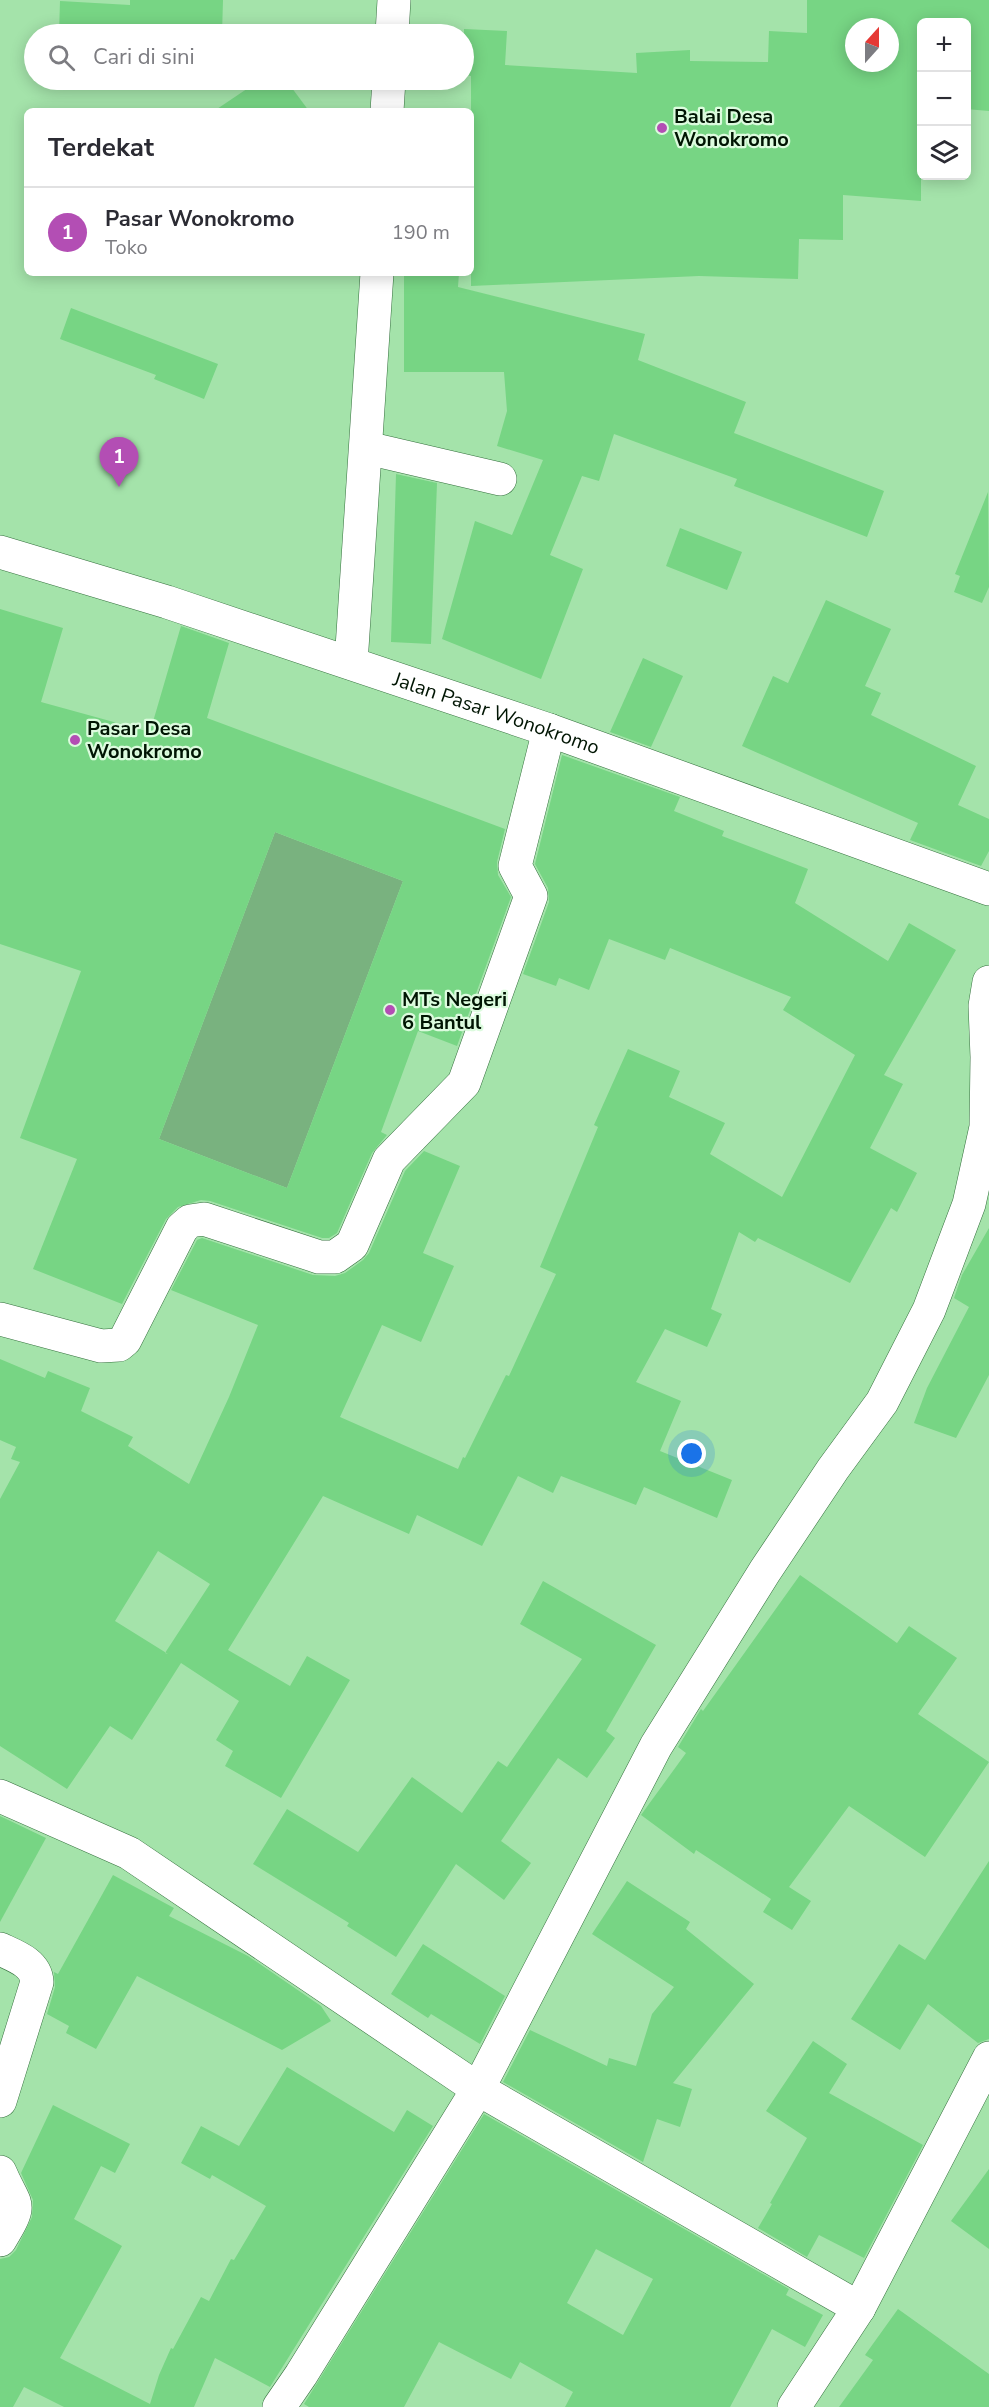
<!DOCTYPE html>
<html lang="id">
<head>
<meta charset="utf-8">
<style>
	:root { --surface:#fff; --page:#f7f7f7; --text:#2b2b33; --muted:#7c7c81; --line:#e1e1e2; --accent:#b34eb4 }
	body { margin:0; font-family:"Nunito Sans",sans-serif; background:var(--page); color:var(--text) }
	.controls { position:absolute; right:18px; top:18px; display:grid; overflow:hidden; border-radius:9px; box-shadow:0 3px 15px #0003 }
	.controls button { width:54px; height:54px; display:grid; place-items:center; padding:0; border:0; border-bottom:2px solid var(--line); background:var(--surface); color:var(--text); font:30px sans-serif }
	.compass { position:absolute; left:845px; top:18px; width:54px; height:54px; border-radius:50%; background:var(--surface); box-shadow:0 3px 15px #0003; rotate:21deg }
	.you { position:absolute; left:692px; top:1454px; width:21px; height:21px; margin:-15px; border:4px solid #fff; border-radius:50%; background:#1a73e8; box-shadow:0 0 0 9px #1a73e833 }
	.badge { display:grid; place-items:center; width:39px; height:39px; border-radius:50%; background:var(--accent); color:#fff; font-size:20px; font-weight:700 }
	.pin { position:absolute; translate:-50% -50px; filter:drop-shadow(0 2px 3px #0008) }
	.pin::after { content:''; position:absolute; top:32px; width:21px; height:18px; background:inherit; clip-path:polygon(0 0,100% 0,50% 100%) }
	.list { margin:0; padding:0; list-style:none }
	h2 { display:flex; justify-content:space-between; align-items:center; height:78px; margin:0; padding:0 24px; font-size:26px }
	h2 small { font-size:20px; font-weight:400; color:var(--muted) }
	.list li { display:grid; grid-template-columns:39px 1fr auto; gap:18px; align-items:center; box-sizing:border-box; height:90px; padding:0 24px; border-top:2px solid var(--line) }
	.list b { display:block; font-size:22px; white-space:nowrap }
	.list p { margin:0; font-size:20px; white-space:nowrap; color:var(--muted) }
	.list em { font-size:20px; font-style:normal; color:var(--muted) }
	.icon { flex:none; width:33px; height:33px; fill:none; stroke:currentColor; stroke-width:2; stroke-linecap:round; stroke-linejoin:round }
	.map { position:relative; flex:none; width:989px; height:2407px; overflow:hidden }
	.search { position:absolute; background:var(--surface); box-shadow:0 3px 15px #0003; left:24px; top:24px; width:450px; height:66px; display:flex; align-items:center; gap:15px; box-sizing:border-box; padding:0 21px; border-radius:33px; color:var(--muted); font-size:22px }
	.panel { position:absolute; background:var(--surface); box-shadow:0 3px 15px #0003; left:24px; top:108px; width:450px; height:168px; border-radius:9px }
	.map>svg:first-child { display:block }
</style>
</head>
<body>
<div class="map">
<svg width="989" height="2407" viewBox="0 0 989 2407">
	<rect width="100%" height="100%" fill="#a4e3aa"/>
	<polygon fill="#79b27f" points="275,832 403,881 287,1188 159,1139"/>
	<g fill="#77d584" fill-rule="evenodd">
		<polygon points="130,0 223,0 222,34 59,34 60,1 130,5"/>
		<path d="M807,0H989V111L966,109V22H921V201L843,195V240L799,239L798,279L699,276L471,286V76L464,75V29L507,31L505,65L637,73L636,53L690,50V61L768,62L769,31L807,33ZM854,27H890V63H854Z"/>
		<polygon points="260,80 286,80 309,111 214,111"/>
		<polygon points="404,273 459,273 458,287 645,334 638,360 746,402 734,433 884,491 867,537 734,486 737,479 614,434 599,481 582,476 550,555 583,569 541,679 442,639 475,521 512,535 543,460 497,446 507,411 504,372 404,372"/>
		<polygon points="71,308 218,364 204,399 154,379 156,375 60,339"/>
		<polygon points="396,474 437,483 431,644 391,642"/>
		<polygon points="988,492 989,587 982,603 954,592 960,576 955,574"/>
		<polygon points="680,528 742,552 727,590 666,566"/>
		<polygon points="826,600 891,629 865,686 881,693 871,715 976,766 958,805 989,819 989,851 981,866 910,840 918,823 742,746 773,676 788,683"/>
		<path d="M0,609L63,628L41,702L150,732L181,626L229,643L207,718L505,829L497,862L498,875L511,897L457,1046L418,1031L381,1132L387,1135L372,1153L337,1233L329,1238H322L210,1201L201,1200L178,1207L166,1219L122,1304L33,1269L77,1159L20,1138L81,971L0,944ZM275,832L403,881L287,1188L159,1139Z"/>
		<polygon points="643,658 683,676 651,747 610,732"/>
		<path d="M562,755L680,797L674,811L724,831L722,836L808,869L795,903L888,961L909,923L956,950L884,1075L903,1084L870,1148L917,1173L897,1212L891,1208L850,1283L758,1238L755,1242L739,1232L711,1309L722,1314L707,1347L665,1329L636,1382L681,1401L660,1451L732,1480L717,1518L644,1487L636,1505L561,1476L553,1493L518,1476L482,1546L417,1515L409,1534L323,1496L228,1650L290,1686L307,1656L350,1680L281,1798L225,1766L233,1751L216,1740L239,1701L181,1663L132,1740L110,1726L67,1789L0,1746V1499L20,1462L11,1459L16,1447L0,1440V1359L45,1378L48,1371L90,1388L81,1411L133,1437L128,1446L189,1484L229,1397L258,1325L171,1290L197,1240L202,1238L313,1275L335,1276L345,1273L363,1260L369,1253L405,1171L424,1151L460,1166L423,1253L454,1266L421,1342L382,1325L340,1417L458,1469L463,1457L465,1458L506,1375L509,1376L556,1274L540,1267L598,1127L594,1125L628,1049L680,1071L669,1097L725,1123L710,1154L782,1197L855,1055L783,1010L791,997L670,948L665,960L609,939L589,990L559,978L556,986L523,974L549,902L548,888L535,864ZM158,1551L210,1584L165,1653L168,1654L115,1621Z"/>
		<polygon points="989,1228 989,1375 956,1438 914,1423 927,1388 969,1307 954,1298 962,1275"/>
		<polygon points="800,1575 897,1643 909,1626 957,1658 918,1714 989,1762 925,1857 849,1806 789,1887 811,1901 792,1930 763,1912 771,1899 696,1850 694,1854 641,1815 686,1753 678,1747 701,1709 703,1711"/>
		<polygon points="543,1581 656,1645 606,1731 615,1738 587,1778 558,1758 501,1841 531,1863 504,1900 456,1864 396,1957 347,1926 349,1923 253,1864 287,1809 358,1852 412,1777 462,1813 498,1761 507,1767 582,1659 520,1624"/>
		<polygon points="0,1816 46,1838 0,1922"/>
		<polygon points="989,1861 989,2039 978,2043 928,2004 900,2050 851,2019 899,1944 925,1960"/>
		<polygon points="113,1875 174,1908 169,1916 248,1956 321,2006 331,2021 282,2050 137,1976 96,2049 66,2033 69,2026 47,2014 55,1987 54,1972 58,1974"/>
		<polygon points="627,1881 690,1922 686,1929 754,1984 673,2083 692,2089 680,2127 657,2119 643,2162 503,2082 530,2030 607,2066 609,2058 636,2066 652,2014 674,1987 592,1934"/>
		<polygon points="423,1944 505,1996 480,2044 431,2014 428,2018 391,1994"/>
		<polygon points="813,2041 847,2064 829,2093 923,2145 864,2258 819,2235 807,2257 758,2228 772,2204 770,2203 807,2138 766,2111"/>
		<polygon points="287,2067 394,2132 407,2110 433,2126 270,2387 215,2358 194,2407 64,2407 24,2387 13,2407 0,2407 0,2259 9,2257 16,2250 32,2217 33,2200 21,2173 53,2105 130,2144 115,2173 101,2166 74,2219 122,2246 60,2358 150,2404 159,2375 171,2348 173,2349 201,2297 209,2301 231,2259 234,2260 266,2206 212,2175 210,2179 181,2163 201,2126 239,2146"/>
		<path d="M484,2114L789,2289L786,2295L823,2315L805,2347L772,2329L730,2407H565L573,2392L520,2362L511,2379L439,2342L404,2407H309L304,2404ZM596,2249L653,2279L623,2335L567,2303Z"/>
		<polygon points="989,2169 989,2249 951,2221"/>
		<polygon points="898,2309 989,2374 989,2407 839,2407 873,2360 865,2355"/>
	</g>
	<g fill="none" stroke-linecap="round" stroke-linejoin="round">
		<g stroke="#35713e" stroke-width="34">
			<g id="minor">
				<polyline points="392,34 394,0"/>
				<polyline points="387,111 389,80"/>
				<polyline points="367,448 500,479"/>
				<path id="s1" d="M0,552L167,602L549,730L989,889"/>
				<polyline points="351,663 377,273"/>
				<polyline points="0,1319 101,1346 119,1345 125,1340 182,1228 190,1221 204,1219 319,1257 335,1257 352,1245 389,1160 464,1083 531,896 515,866 549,730"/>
				<polyline points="0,1796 129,1853 478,2089 859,2308"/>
				<path d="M0,1949C15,1956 36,1963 37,1982L0,2101"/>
				<path d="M0,2172C16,2210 24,2200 0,2240"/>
				<polyline points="279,2407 301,2375 478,2089 656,1746 765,1571 833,1469 882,1402 929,1310 969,1204 986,1127 987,1057 985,1006 989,982"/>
				<polyline points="794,2407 859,2308 989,2058"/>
			</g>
		</g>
		<use href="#minor" stroke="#fff" stroke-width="33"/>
	</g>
	<g fill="#b34eb4" stroke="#dcfbde" stroke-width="2">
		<circle cx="662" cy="128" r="6"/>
		<circle cx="75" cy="740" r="6"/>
		<circle cx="390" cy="1010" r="6"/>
	</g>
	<g text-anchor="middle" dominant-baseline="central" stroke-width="4.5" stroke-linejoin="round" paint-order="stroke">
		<g font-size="20" font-weight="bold" fill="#001503" stroke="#dcfbde" text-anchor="start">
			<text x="674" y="116">Balai Desa<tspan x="674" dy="23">Wonokromo</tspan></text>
			<text x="87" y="728">Pasar Desa<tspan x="87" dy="23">Wonokromo</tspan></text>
			<text x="402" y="999">MTs Negeri<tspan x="402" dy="23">6 Bantul</tspan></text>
		</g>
		<g font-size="20" fill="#001503" stroke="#dcfbde">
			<text stroke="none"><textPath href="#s1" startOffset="522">Jalan Pasar Wonokromo</textPath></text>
		</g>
	</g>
</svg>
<div class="controls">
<button>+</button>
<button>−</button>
<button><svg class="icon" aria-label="layers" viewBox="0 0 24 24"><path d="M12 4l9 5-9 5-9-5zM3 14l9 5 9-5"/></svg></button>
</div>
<svg class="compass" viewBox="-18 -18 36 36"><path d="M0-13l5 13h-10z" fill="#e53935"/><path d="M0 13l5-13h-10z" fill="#7c7c81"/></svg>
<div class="you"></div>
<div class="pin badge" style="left:119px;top:487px">1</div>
<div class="search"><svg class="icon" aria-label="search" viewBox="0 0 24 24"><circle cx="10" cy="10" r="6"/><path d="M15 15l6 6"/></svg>Cari di sini</div>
<section class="panel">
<h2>Terdekat<small></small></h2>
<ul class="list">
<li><span class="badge">1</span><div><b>Pasar Wonokromo</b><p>Toko</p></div><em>190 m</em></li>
</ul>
</section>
</div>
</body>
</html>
